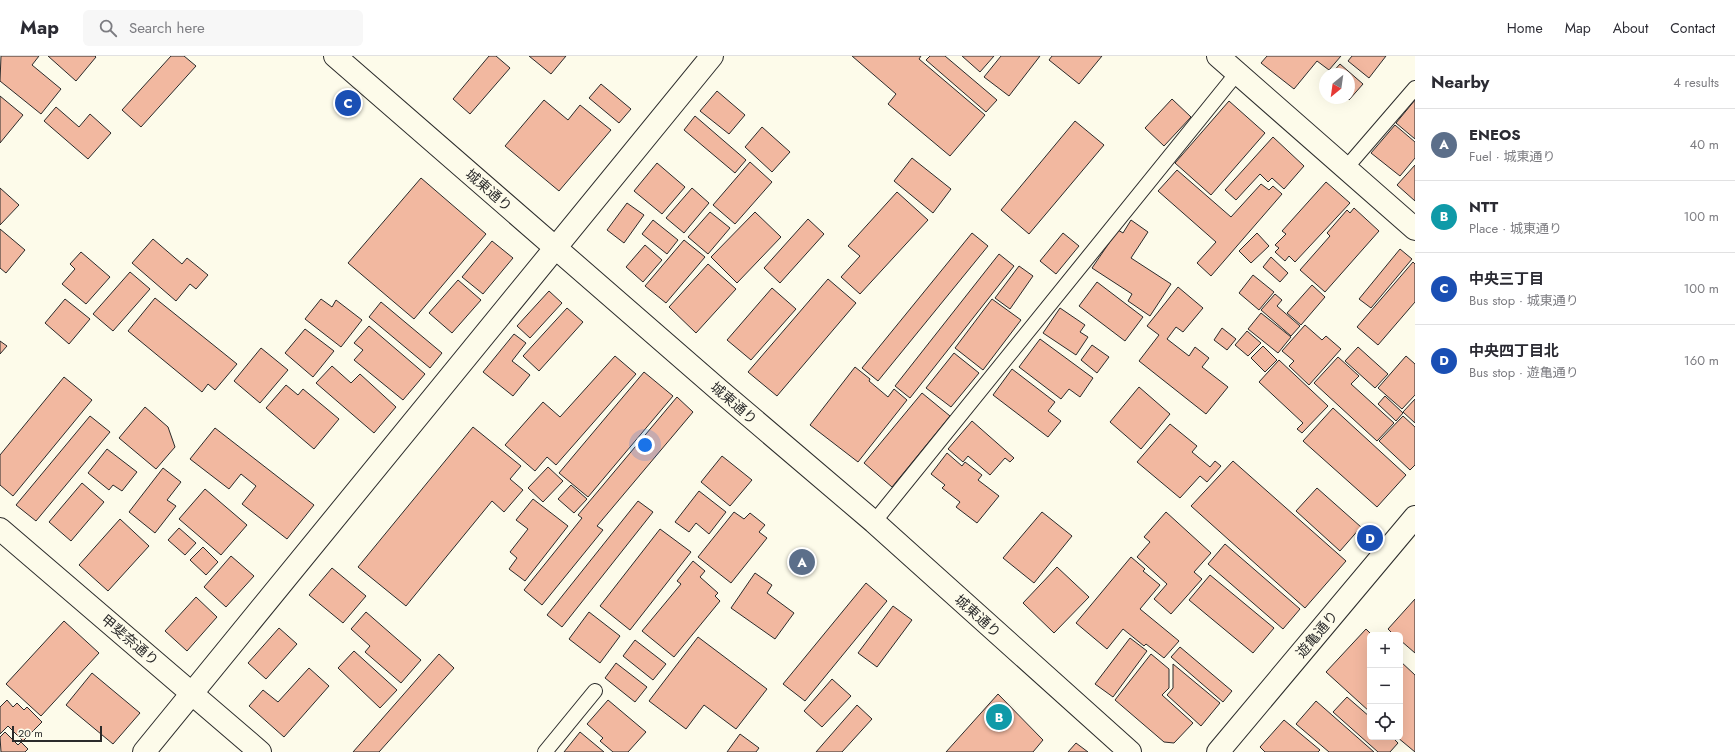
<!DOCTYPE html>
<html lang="en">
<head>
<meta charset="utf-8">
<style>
	:root { --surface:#fff; --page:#f7f7f7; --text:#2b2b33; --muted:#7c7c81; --line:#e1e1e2; --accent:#7c3aed }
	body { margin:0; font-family:Jost,"Noto Sans JP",sans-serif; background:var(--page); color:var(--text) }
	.controls { position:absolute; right:12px; bottom:12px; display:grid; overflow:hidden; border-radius:6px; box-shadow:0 4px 16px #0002 }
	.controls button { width:36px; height:36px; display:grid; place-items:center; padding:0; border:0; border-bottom:1px solid var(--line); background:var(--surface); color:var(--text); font:20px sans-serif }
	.compass { position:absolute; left:1319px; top:12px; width:36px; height:36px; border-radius:50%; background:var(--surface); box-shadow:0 4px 16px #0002; rotate:209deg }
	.scale { position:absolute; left:12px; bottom:10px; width:90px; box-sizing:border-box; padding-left:4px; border:2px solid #2b2b2b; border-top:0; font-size:11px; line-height:14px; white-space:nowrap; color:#2b2b2b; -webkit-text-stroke:3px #fdfbea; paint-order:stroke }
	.you { position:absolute; left:645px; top:389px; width:14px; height:14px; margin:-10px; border:3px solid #fff; border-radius:50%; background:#1a73e8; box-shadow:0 0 0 6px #1a73e833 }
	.badge { display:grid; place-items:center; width:26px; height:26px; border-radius:50%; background:var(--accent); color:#fff; font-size:13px; font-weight:700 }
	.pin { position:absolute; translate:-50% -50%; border:2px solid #fff; box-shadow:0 1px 4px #0006 }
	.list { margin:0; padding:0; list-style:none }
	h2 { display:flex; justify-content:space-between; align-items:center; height:52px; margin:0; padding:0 16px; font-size:17px }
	h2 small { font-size:13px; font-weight:400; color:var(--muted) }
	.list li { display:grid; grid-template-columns:26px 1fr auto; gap:12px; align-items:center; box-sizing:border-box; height:72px; padding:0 16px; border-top:1px solid var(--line) }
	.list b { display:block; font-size:15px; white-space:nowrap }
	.list p { margin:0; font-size:13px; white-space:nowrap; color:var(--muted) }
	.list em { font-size:13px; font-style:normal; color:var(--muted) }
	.icon { flex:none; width:22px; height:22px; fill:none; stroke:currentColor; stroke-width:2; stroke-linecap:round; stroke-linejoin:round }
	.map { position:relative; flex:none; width:1415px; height:696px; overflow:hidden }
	header { display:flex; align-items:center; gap:24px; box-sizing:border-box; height:56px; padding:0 20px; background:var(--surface); border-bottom:1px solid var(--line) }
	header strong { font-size:19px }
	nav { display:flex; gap:22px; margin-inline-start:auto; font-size:14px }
	.search { width:280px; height:36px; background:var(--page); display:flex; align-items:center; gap:10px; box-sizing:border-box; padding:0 14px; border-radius:6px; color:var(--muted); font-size:15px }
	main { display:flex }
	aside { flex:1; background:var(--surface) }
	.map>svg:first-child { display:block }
</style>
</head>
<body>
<header>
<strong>Map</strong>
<div class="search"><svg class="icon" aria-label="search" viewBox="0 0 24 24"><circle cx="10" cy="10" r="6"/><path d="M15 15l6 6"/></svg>Search here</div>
<nav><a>Home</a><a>Map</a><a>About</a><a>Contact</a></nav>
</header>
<main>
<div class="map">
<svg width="1415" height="696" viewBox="0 0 1415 696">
	<rect width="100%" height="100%" fill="#fdfbea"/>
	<g fill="#f2b8a0" stroke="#2b2b2b">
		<polygon points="1,0 39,0 32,9 61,33 41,58 0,25"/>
		<polygon points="48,0 95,0 96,1 76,25"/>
		<polygon points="171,0 184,0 196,10 141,71 122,54"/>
		<polygon points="489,0 496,0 510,12 470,58 453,43"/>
		<polygon points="529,0 566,0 551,18"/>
		<polygon points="852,0 921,0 919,3 985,59 950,100 888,48 896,38"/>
		<polygon points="930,0 945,0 997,44 986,56 926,4"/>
		<polygon points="962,0 994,0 980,16"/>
		<polygon points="1001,0 1040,0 1009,40 984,21"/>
		<polygon points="1052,0 1102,0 1079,28 1049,4"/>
		<polygon points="1267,0 1341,0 1329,14 1317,5 1294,33 1261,7"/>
		<polygon points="1352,0 1386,0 1369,22 1348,5"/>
		<polygon points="1340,8 1363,28 1349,44 1347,42 1349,42 1349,18 1331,18"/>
		<polygon points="601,28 631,53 619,67 589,42"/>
		<polygon points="717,35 745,59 729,78 700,55"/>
		<polygon points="0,40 23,59 0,87"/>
		<polygon points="1172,43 1191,61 1164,90 1145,72"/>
		<polygon points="544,44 568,64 580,49 611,74 559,135 505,90"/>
		<polygon points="1415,44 1415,83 1396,67"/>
		<polygon points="1229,45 1265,77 1211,139 1175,107"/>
		<polygon points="56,51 79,71 90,58 111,77 88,103 44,65"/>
		<polygon points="695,60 746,104 735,117 684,74"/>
		<polygon points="1075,65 1104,89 1029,178 1001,154"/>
		<polygon points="1395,69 1415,86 1415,102 1400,120 1371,97"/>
		<polygon points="762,71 790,96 772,116 745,91"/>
		<polygon points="1273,81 1304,110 1284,133 1272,122 1268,126 1260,118 1236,144 1225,134"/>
		<polygon points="912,102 951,133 933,157 894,125"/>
		<polygon points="750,106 772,126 735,168 713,149"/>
		<polygon points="657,107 685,131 662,158 634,135"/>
		<polygon points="1415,109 1415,145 1397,129"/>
		<polygon points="1177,114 1231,161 1261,128 1269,134 1273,130 1282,138 1211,220 1197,207 1216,186 1158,135"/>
		<polygon points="421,122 486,178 414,263 348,207"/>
		<polygon points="1326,126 1350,147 1295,206 1289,200 1285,205 1275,196 1279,192 1275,189 1286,178 1282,175"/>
		<polygon points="0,132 19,149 0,169"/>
		<polygon points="692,132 709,147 684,177 666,162"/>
		<polygon points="897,136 928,164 860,238 841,221 860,200 848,190"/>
		<polygon points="627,147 644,159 624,187 607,174"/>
		<polygon points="1354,152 1379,175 1325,236 1300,214 1330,180 1327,177 1347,154 1350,157"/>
		<polygon points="710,156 730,172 708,198 688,181"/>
		<polygon points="755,156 781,181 737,227 711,201"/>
		<polygon points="808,163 824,178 780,227 764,212"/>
		<polygon points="653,164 678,184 667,198 642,178"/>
		<polygon points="1131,164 1148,176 1131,202 1171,228 1150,260 1128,245 1132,238 1092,212 1118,174 1123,177"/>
		<polygon points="0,173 25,194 6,217 0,212"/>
		<polygon points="972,177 988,190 878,325 862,312"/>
		<polygon points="1063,177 1079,190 1056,218 1040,205"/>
		<polygon points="1257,177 1269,190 1251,207 1239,195"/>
		<polygon points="153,183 182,208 187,202 208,219 196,233 190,228 176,245 132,207"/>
		<polygon points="684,184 705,201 666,247 645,230"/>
		<polygon points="492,185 513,202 483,238 462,221"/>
		<polygon points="645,189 662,204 643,226 626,211"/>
		<polygon points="1400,193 1412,203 1371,252 1359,243"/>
		<polygon points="81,196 110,221 86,248 62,228 75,213 70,208"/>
		<polygon points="999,198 1014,210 910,342 895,330"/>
		<polygon points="1271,201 1288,217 1280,226 1263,211"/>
		<polygon points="1413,206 1415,208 1415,246 1378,289 1357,271"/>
		<polygon points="708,208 736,233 696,277 669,251"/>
		<polygon points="1019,210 1033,220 1010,253 995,242"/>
		<polygon points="130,216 150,233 113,275 93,258"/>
		<polygon points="1253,219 1274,236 1259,254 1239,237"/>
		<polygon points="828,223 856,247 777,340 748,316"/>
		<polygon points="458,224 481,244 452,277 429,257"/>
		<polygon points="1097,226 1143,261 1125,285 1079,250"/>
		<polygon points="1312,229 1325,241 1301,269 1287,257"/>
		<polygon points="1178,231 1203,252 1183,276 1176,271 1167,283 1189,300 1195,291 1209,302 1202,311 1228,331 1206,358 1139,305 1159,279 1147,270"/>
		<polygon points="772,232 796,253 751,304 727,284"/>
		<polygon points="549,235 562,247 530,282 517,270"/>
		<polygon points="1275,238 1282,244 1277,250 1300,270 1291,280 1261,254"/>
		<polygon points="155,242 237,308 215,334 208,328 202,336 128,275"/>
		<polygon points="65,243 90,263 69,288 45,267"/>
		<polygon points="321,243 332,251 336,244 362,264 341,291 305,263"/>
		<polygon points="992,243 1021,264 983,314 955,292"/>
		<polygon points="381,246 442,297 430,312 369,261"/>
		<polygon points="567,252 583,266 539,315 523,300"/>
		<polygon points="1060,252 1085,269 1080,276 1088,281 1076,299 1043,277"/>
		<polygon points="1261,257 1291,281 1278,297 1248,273"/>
		<polygon points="1305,269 1322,284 1326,280 1341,293 1309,329 1289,310 1294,305 1282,295"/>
		<polygon points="369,270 425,318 403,344 354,304 363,294 354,287"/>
		<polygon points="1222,272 1236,283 1227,294 1214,284"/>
		<polygon points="305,273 334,295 313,321 285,297"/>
		<polygon points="1247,275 1261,287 1248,300 1235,289"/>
		<polygon points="514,278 526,287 512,305 530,319 513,340 483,316"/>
		<polygon points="1040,283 1093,322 1080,341 1069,333 1061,343 1019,311"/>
		<polygon points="0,285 7,290 0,298"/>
		<polygon points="1092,289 1109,301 1097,317 1081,304"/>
		<polygon points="1263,290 1277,304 1265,316 1251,302"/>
		<polygon points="1358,291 1388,318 1375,332 1345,305"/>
		<polygon points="261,292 288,314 260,347 234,325"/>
		<polygon points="954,297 979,317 951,351 926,332"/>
		<polygon points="615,300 636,318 556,409 547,401 535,415 505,389 543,346 560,361"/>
		<polygon points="1406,300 1415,308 1415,339 1402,353 1378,332"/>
		<polygon points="1338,301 1359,320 1351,328 1394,367 1377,385 1314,327"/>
		<polygon points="1279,304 1328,350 1302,377 1297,373 1303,367 1259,326"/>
		<polygon points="332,310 351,327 360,318 396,351 374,377 316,327"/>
		<polygon points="855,311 870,323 869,325 888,341 894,333 907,344 858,406 810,369"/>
		<polygon points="1012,313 1055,346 1048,355 1061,365 1048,381 993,339"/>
		<polygon points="644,316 673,340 588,441 559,417"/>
		<polygon points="64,321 92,344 13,440 0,429 0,399"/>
		<polygon points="286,329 298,339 303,333 339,363 314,393 266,352"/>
		<polygon points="1139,331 1170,358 1141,393 1110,366"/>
		<polygon points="922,337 950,360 892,431 864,407"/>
		<polygon points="1385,340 1403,357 1396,365 1378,348"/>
		<polygon points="677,341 693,356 597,470 603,474 542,549 524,534 582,462 578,459"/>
		<polygon points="1415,343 1415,367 1403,356"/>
		<polygon points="145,351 168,371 175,391 156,413 119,382"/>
		<polygon points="1333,352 1406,419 1377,451 1303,385"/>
		<polygon points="90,360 110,376 36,465 16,449"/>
		<polygon points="1403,360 1415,371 1415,409 1410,414 1379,385"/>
		<polygon points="972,365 1014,402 1010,406 1005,402 990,419 968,400 963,406 948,393"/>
		<polygon points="1170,368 1197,390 1192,396 1210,411 1215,405 1221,410 1207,426 1200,420 1180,442 1137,406"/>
		<polygon points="473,371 521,410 510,423 523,434 504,456 492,445 406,550 358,511"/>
		<polygon points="215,372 314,449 287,483 242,448 256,430 241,418 229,433 190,403"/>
		<polygon points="107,393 137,416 122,435 113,429 109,434 88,417"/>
		<polygon points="947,397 962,410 965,406 982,419 978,424 999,440 977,467 956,451 960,446 942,432 945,429 931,418"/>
		<polygon points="722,400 752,424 730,450 701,426"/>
		<polygon points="1233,405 1346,505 1305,552 1191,450"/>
		<polygon points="548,411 563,425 543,446 528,432"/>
		<polygon points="163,412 181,426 167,444 176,450 155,477 129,456"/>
		<polygon points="82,427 104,446 71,485 49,466"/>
		<polygon points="571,429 587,443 574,457 558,443"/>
		<polygon points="1317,432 1361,471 1340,495 1296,455"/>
		<polygon points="205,433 247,469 221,499 179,463"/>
		<polygon points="699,435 726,456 709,478 696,467 689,476 675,466"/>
		<polygon points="533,443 568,470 525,525 509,513 517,502 510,496 528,473 516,464"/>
		<polygon points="638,445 653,456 562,571 547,559"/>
		<polygon points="734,456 744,463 750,457 765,469 759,476 767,482 731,527 698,501"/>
		<polygon points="1042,456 1072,480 1034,527 1003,502"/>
		<polygon points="1166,456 1211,497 1194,516 1202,523 1171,558 1154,543 1167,528 1137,501 1150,486 1144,481"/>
		<polygon points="120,463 149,490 108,535 79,509"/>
		<polygon points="179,472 196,487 185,499 168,484"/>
		<polygon points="660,473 691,496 630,574 600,550"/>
		<polygon points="1225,488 1300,553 1283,573 1208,508"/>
		<polygon points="203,491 218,506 206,519 190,504"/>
		<polygon points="231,500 254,520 226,551 204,531"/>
		<polygon points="1131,501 1145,513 1143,515 1160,529 1140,553 1179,585 1164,602 1146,588 1144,590 1123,573 1107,593 1076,567"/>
		<polygon points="693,505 705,515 700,521 718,537 715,540 720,545 674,601 642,575 681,528 677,525"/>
		<polygon points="1057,511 1089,541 1054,577 1023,547"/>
		<polygon points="332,512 366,540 343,567 309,539"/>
		<polygon points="755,517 772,529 767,537 794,557 775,583 731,552"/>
		<polygon points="1210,519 1274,572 1253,597 1189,544"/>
		<polygon points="866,527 887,545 805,645 783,628"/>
		<polygon points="196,541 217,561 187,595 165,575"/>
		<polygon points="1415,543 1415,597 1400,584 1400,579 1394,579 1388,573"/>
		<polygon points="893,550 912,564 877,611 858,597"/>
		<polygon points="366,556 421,604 401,627 365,596 370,590 351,573"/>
		<polygon points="589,556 620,580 600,607 569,583"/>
		<polygon points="64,565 99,597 41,660 6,628"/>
		<polygon points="279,572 297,588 266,623 248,607"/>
		<polygon points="1366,573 1372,579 1370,579 1370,656 1326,616"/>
		<polygon points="698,581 767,633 736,673 704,649 686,673 649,645"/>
		<polygon points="1130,582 1147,595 1113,641 1095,628"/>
		<polygon points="635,584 666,608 653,624 623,600"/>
		<polygon points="1180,591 1232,635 1223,646 1171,601"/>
		<polygon points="354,595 397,634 380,652 338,612"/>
		<polygon points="439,598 454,612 379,696 353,696"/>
		<polygon points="1151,598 1169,613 1169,632 1162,639 1193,667 1174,687 1164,686 1115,644"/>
		<polygon points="1400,605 1415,619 1415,696 1397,681 1400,681"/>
		<polygon points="616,607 647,631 635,646 605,622"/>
		<polygon points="1173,608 1220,647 1201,670 1167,639 1173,632"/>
		<polygon points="309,612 329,630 284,681 249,650 263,634 278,646"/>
		<polygon points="92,617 140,657 113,688 66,649"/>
		<polygon points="832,623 851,640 822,671 804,655"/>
		<polygon points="998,638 1043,684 1033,696 946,696"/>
		<polygon points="1347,641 1370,661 1370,681 1392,681 1398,687 1390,696 1378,696 1333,656"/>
		<polygon points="7,644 13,651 17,647 24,654 27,651 42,666 23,685 8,670 0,678 0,651"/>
		<polygon points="608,644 646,676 628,696 613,696 600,685 603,682 587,668"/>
		<polygon points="1316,645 1374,696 1329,696 1296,668"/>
		<polygon points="857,649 872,663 842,696 816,696"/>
		<polygon points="1284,664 1320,694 1318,696 1265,696 1260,691"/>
		<polygon points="5,676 18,689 21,686 28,693 25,696 1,696 0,681"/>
		<polygon points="580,676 604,696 564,696"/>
		<polygon points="740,678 759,692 756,696 727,696"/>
		<polygon points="1076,687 1088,696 1068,696"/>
	</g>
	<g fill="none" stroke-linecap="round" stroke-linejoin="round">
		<g stroke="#2b2b2b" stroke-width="16">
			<g id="service">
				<polyline points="1346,112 1415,32"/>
				<polyline points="874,466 1237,17"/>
				<polyline points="545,696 595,635"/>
			</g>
		</g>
		<g stroke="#2b2b2b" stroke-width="24">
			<g id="tertiary">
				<polyline points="1218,0 1415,173"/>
				<polyline points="0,473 260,696"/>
				<polyline points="144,696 712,0"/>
			</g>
		</g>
		<g stroke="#2b2b2b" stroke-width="24">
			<polyline id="primary" points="1218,696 1415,461"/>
		</g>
		<g stroke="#2b2b2b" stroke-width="24">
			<polyline id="trunk" points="335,0 719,334 874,466 1130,696"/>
		</g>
		<use href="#service" stroke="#fdfbea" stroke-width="14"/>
		<use href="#tertiary" stroke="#fdfbea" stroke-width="22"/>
		<use href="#primary" stroke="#fdfbea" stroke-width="22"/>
		<use href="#trunk" stroke="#fdfbea" stroke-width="22"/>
	</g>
	<g text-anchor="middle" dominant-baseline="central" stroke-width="3" stroke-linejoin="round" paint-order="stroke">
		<g font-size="14" fill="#2b2b2b" stroke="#fdfbea">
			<text transform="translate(489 134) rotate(41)">城東通り</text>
			<text transform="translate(734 347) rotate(41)">城東通り</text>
			<text transform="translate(978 560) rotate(42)">城東通り</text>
			<text transform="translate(1317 578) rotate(-50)">遊亀通り</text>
			<text transform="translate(130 584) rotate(40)">甲斐奈通り</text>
		</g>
	</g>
</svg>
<div class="controls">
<button>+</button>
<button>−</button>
<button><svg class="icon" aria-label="locate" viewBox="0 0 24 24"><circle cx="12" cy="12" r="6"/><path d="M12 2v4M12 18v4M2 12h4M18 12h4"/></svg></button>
</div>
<svg class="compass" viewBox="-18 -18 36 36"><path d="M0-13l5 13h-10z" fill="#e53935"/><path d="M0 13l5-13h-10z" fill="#7c7c81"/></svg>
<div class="scale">20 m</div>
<div class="you"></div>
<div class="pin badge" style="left:802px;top:506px;background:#5c6f8a">A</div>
<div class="pin badge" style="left:999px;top:661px;background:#0f9aa8">B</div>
<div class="pin badge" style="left:348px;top:47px;background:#1a4fb4">C</div>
<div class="pin badge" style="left:1370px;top:482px;background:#1a4fb4">D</div>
</div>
<aside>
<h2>Nearby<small>4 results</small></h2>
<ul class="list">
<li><span class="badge" style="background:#5c6f8a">A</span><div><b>ENEOS</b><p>Fuel · 城東通り</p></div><em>40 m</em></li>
<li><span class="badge" style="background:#0f9aa8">B</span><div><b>NTT</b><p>Place · 城東通り</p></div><em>100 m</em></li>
<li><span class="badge" style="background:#1a4fb4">C</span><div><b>中央三丁目</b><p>Bus stop · 城東通り</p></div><em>100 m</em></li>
<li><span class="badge" style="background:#1a4fb4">D</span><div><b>中央四丁目北</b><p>Bus stop · 遊亀通り</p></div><em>160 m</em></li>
</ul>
</aside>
</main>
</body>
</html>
